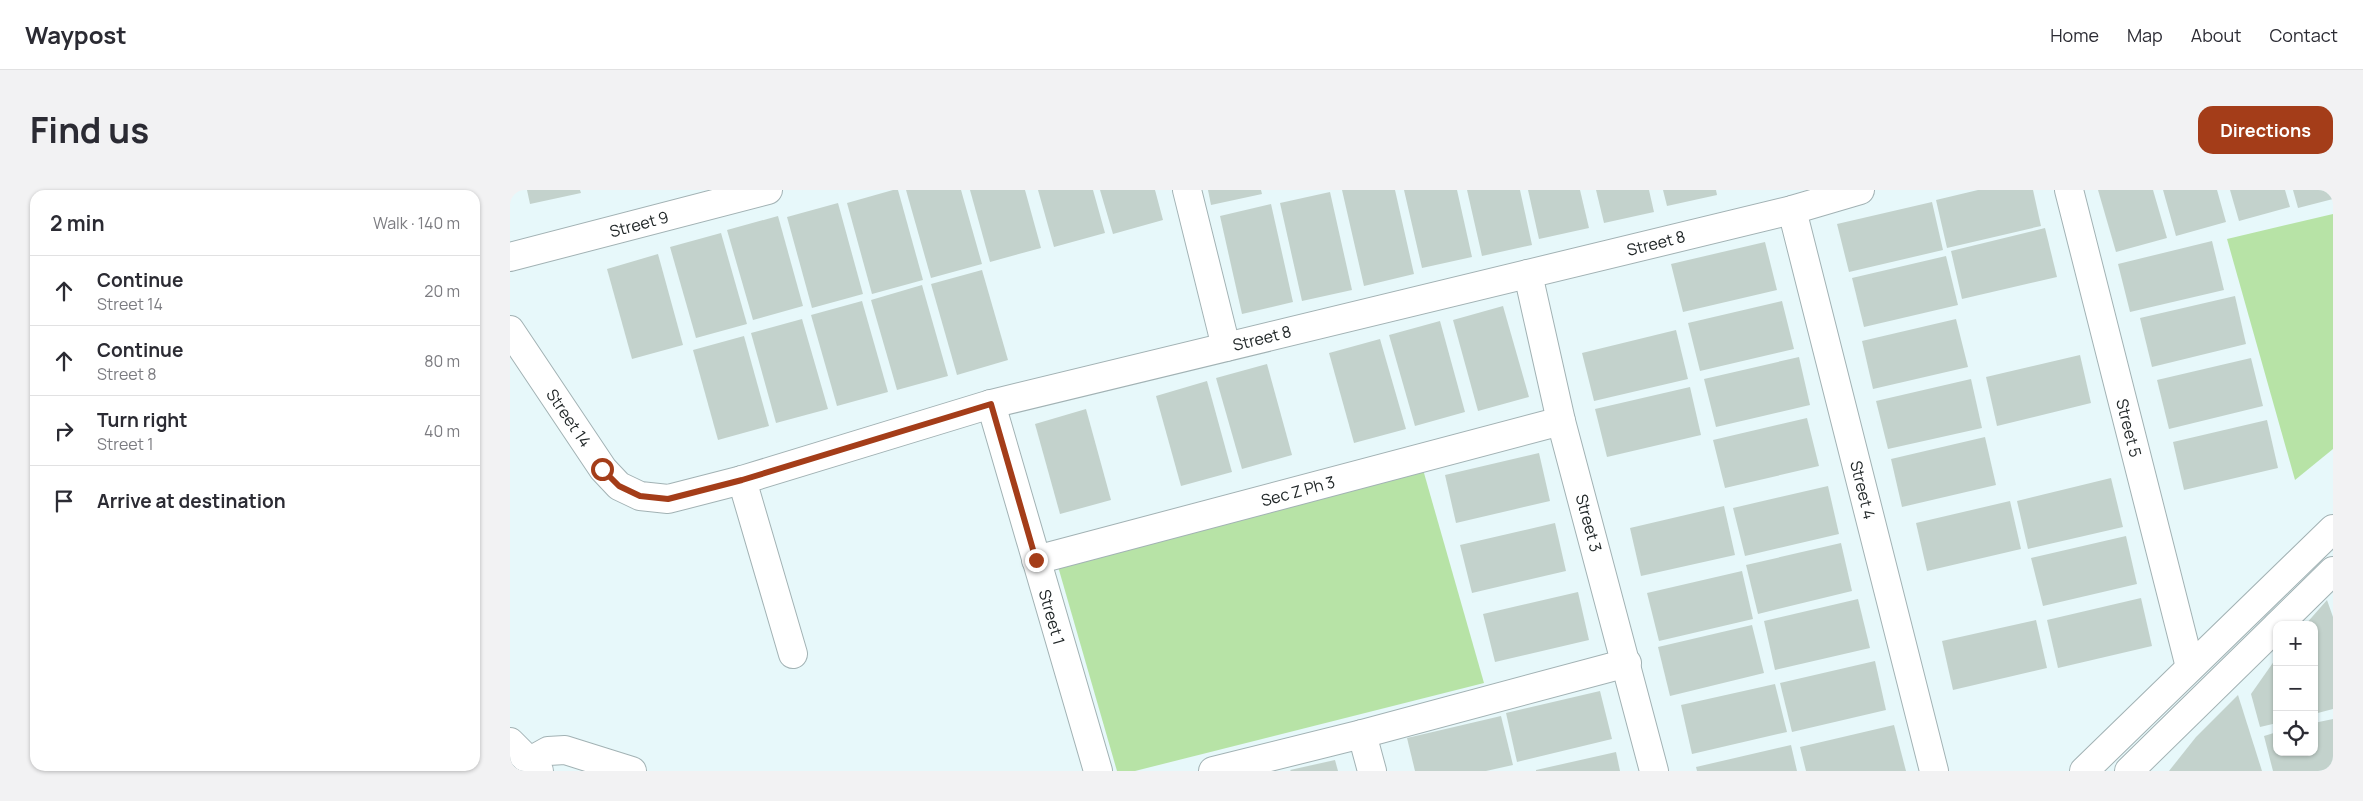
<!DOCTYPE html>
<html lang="en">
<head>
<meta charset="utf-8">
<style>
	:root { --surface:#fff; --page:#f2f2f3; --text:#2b2b33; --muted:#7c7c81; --line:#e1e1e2; --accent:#a43d19 }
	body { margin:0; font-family:Manrope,sans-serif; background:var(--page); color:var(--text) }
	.controls { position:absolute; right:15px; bottom:15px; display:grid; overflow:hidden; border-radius:10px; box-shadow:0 1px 4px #0004 }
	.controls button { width:45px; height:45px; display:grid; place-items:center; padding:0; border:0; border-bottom:1px solid var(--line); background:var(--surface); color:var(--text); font:25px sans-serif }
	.stop { position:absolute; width:15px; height:15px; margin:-11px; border:4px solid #a43d19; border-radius:50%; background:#fff }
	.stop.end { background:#a43d19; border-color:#fff; box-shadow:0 1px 5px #0008 }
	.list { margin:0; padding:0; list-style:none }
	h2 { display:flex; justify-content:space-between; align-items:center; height:65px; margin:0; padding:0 20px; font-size:21px }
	h2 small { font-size:16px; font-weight:400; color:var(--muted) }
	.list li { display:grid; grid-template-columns:32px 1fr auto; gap:15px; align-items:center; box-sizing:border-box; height:70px; padding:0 20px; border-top:1px solid var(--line) }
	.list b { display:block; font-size:19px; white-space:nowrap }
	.list p { margin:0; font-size:16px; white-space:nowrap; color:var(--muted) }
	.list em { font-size:16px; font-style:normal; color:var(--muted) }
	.icon { flex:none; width:28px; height:28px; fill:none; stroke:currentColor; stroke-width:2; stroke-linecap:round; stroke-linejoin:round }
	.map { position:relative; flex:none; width:1823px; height:581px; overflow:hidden; border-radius:15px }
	header { display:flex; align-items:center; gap:30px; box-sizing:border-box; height:70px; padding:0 25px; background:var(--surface); border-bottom:1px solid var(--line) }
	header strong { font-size:24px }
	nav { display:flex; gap:28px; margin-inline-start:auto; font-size:18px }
	.intro { display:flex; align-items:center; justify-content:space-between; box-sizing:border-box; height:120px; padding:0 30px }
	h1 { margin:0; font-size:35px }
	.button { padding:12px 22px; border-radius:15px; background:var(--accent); color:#fff; font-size:18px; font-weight:700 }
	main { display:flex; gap:30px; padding:0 30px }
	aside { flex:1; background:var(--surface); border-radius:15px; box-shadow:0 1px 4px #0004 }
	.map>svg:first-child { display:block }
</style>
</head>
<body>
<header>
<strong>Waypost</strong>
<nav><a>Home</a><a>Map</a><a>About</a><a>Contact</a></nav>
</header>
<div class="intro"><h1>Find us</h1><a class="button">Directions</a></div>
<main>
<aside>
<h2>2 min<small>Walk · 140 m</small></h2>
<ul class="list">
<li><svg class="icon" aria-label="ahead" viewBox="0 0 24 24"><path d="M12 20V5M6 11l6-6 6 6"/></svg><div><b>Continue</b><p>Street 14</p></div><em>20 m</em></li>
<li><svg class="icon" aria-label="ahead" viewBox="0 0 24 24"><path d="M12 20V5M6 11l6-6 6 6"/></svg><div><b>Continue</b><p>Street 8</p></div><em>80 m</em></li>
<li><svg class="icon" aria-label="right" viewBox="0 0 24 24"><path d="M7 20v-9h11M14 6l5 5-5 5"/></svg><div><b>Turn right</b><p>Street 1</p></div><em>40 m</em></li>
<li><svg class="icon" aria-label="arrive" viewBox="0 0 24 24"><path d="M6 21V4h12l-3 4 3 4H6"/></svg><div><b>Arrive at destination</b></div></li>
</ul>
</aside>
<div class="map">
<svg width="1823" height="581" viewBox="0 0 1823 581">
	<rect width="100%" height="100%" fill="#e7f8fa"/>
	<g fill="#b7e3a6">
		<polygon points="1823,24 1823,259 1785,290 1717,49"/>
		<polygon points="912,276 974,493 625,581 607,581 547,373"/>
	</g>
	<g fill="#c3d2cc">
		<polygon points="17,0 70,0 71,3 20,14"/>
		<polygon points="383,0 388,0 413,90 362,104 337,13"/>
		<polygon points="396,0 451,0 472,74 421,88"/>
		<polygon points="460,0 515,0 531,58 480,72"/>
		<polygon points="528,0 583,0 595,43 544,57"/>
		<polygon points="590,0 645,0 653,30 603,44"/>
		<polygon points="698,0 751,0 752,4 701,15"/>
		<polygon points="832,0 885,0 904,84 854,96"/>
		<polygon points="894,0 947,0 962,67 912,78"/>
		<polygon points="957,0 1010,0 1022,55 972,66"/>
		<polygon points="1018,0 1070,0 1079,38 1029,49"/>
		<polygon points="1086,0 1139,0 1144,22 1094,33"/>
		<polygon points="1153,0 1206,0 1207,5 1157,16"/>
		<polygon points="1468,0 1523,0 1531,36 1437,58 1426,10"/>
		<polygon points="1588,0 1643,0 1657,48 1606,62"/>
		<polygon points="1653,0 1707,0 1716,32 1666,46"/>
		<polygon points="1720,0 1775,0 1780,17 1729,31"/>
		<polygon points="1783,0 1823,0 1823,9 1788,18"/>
		<polygon points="820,2 842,100 792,111 770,13"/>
		<polygon points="1422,12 1433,60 1339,82 1327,34"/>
		<polygon points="328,13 353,104 302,118 277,27"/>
		<polygon points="761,14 783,112 732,124 710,26"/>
		<polygon points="268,26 293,116 243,130 217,40"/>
		<polygon points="1535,38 1547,87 1452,109 1441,61"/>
		<polygon points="211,43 237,134 186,148 160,57"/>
		<polygon points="1702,51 1714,100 1620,122 1608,74"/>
		<polygon points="1255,52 1267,100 1173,122 1161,74"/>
		<polygon points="148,64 173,155 122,169 97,79"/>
		<polygon points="1436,66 1448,115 1354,137 1342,88"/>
		<polygon points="472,80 498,170 447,185 421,94"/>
		<polygon points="412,95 438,186 387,200 361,110"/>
		<polygon points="1725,106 1736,154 1642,177 1630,128"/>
		<polygon points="352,111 378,202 327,216 301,125"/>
		<polygon points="1272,111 1284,159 1190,181 1178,133"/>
		<polygon points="993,116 1019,207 968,221 943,130"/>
		<polygon points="292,129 318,219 266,233 241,143"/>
		<polygon points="1446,129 1458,177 1363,199 1352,151"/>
		<polygon points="930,131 955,222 905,236 879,145"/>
		<polygon points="1166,140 1178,189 1084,211 1072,163"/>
		<polygon points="234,146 259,236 208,250 183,160"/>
		<polygon points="870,149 896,239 844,253 819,163"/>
		<polygon points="1570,165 1581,213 1487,236 1476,187"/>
		<polygon points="1289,167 1300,215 1206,237 1194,189"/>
		<polygon points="1741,168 1753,216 1659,239 1647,190"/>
		<polygon points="757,174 782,265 732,279 706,188"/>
		<polygon points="1461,189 1472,238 1378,259 1366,211"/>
		<polygon points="697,191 722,282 671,296 646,206"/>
		<polygon points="1180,197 1191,245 1097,267 1085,219"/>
		<polygon points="576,219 601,310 550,324 525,234"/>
		<polygon points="1297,228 1309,276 1215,298 1203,250"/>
		<polygon points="1757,230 1768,278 1674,300 1663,252"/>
		<polygon points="1475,247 1486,295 1392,317 1381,269"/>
		<polygon points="1029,263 1040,311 946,333 935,285"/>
		<polygon points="1601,288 1613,337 1518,359 1507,311"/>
		<polygon points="1318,296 1329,344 1235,366 1223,318"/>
		<polygon points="1500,311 1511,359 1417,381 1406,333"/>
		<polygon points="1214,316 1225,365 1131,386 1120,338"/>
		<polygon points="1045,333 1056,381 962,403 950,355"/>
		<polygon points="1616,346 1627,394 1533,416 1521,368"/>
		<polygon points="1331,353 1342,401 1248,424 1236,375"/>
		<polygon points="1232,381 1243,429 1149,451 1137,403"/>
		<polygon points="1068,402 1079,450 985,472 973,424"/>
		<polygon points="1631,408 1642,456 1548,478 1537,430"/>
		<polygon points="1348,409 1360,458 1265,480 1254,431"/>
		<polygon points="1817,410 1823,427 1823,519 1804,524 1804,435 1795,435"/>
		<polygon points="1526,430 1537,478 1443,500 1432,451"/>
		<polygon points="1242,435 1254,483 1160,506 1148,457"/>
		<polygon points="1767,467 1767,533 1750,537 1741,504"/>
		<polygon points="1365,471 1376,520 1282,542 1270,493"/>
		<polygon points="1265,494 1277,542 1182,564 1171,515"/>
		<polygon points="1090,501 1102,549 1007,572 996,523"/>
		<polygon points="1728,505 1752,581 1659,581 1686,547"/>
		<polygon points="991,526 1003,575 976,581 905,581 897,548"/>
		<polygon points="1823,529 1823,581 1763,581 1754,546 1767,542 1767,562 1804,562 1804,533"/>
		<polygon points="1384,535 1396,581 1296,581 1290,557"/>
		<polygon points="1281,555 1287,581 1187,581 1186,577"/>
		<polygon points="1106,562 1110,581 1026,581 1026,580"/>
		<polygon points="825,570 828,581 781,581 780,580"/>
	</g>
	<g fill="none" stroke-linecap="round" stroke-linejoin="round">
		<g stroke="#a2b2b4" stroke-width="30">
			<g id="street">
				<polyline points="677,0 716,157"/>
				<polyline points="1559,0 1680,477"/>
				<polyline points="1282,20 1424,581"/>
				<polyline points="0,67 258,0"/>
				<polyline points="1018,84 1051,231 1144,581"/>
				<polyline points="0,140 93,279 109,296 130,306 158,309 232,290 481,214 1282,20 1350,0"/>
				<polyline points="481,214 588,581"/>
				<polyline points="232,290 283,464"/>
				<polyline points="526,370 1051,231"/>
				<polyline points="852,544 862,581"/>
				<polyline points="0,552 29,581"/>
				<polyline points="20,571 38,561 55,560 122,581"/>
				<polyline points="703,581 852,544 1117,473"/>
			</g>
		</g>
		<g stroke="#a2b2b4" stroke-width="30">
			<g id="secondary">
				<polyline points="1768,435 1823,381"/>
				<polyline points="1574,581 1823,339"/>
				<polyline points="1619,581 1767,436"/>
			</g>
		</g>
		<use href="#street" stroke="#fff" stroke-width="28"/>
		<use href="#secondary" stroke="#fff" stroke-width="28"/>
	</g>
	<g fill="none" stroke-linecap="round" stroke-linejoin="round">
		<polyline stroke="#a43d19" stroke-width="6" points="92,279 109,296 130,306 158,309 232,290 481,214 526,370"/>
	</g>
	<g text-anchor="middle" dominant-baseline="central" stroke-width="5" stroke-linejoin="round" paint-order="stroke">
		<g font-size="16" fill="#212728" stroke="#fff">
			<text transform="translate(129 34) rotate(-15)">Street 9</text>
			<text transform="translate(1146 53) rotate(-14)">Street 8</text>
			<text transform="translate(752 148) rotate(-14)">Street 8</text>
			<text transform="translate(59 228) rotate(56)">Street 14</text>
			<text transform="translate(1619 238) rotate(76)">Street 5</text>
			<text transform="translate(1353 300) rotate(76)">Street 4</text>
			<text transform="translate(788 301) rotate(-15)">Sec Z Ph 3</text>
			<text transform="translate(1079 333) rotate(75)">Street 3</text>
			<text transform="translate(542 427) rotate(74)">Street 1</text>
		</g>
	</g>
</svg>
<div class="controls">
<button>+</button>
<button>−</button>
<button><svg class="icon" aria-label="locate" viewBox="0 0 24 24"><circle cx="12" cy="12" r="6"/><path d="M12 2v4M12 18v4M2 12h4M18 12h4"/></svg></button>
</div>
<div class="stop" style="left:92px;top:279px"></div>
<div class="stop end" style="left:526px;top:370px"></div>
</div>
</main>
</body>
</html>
